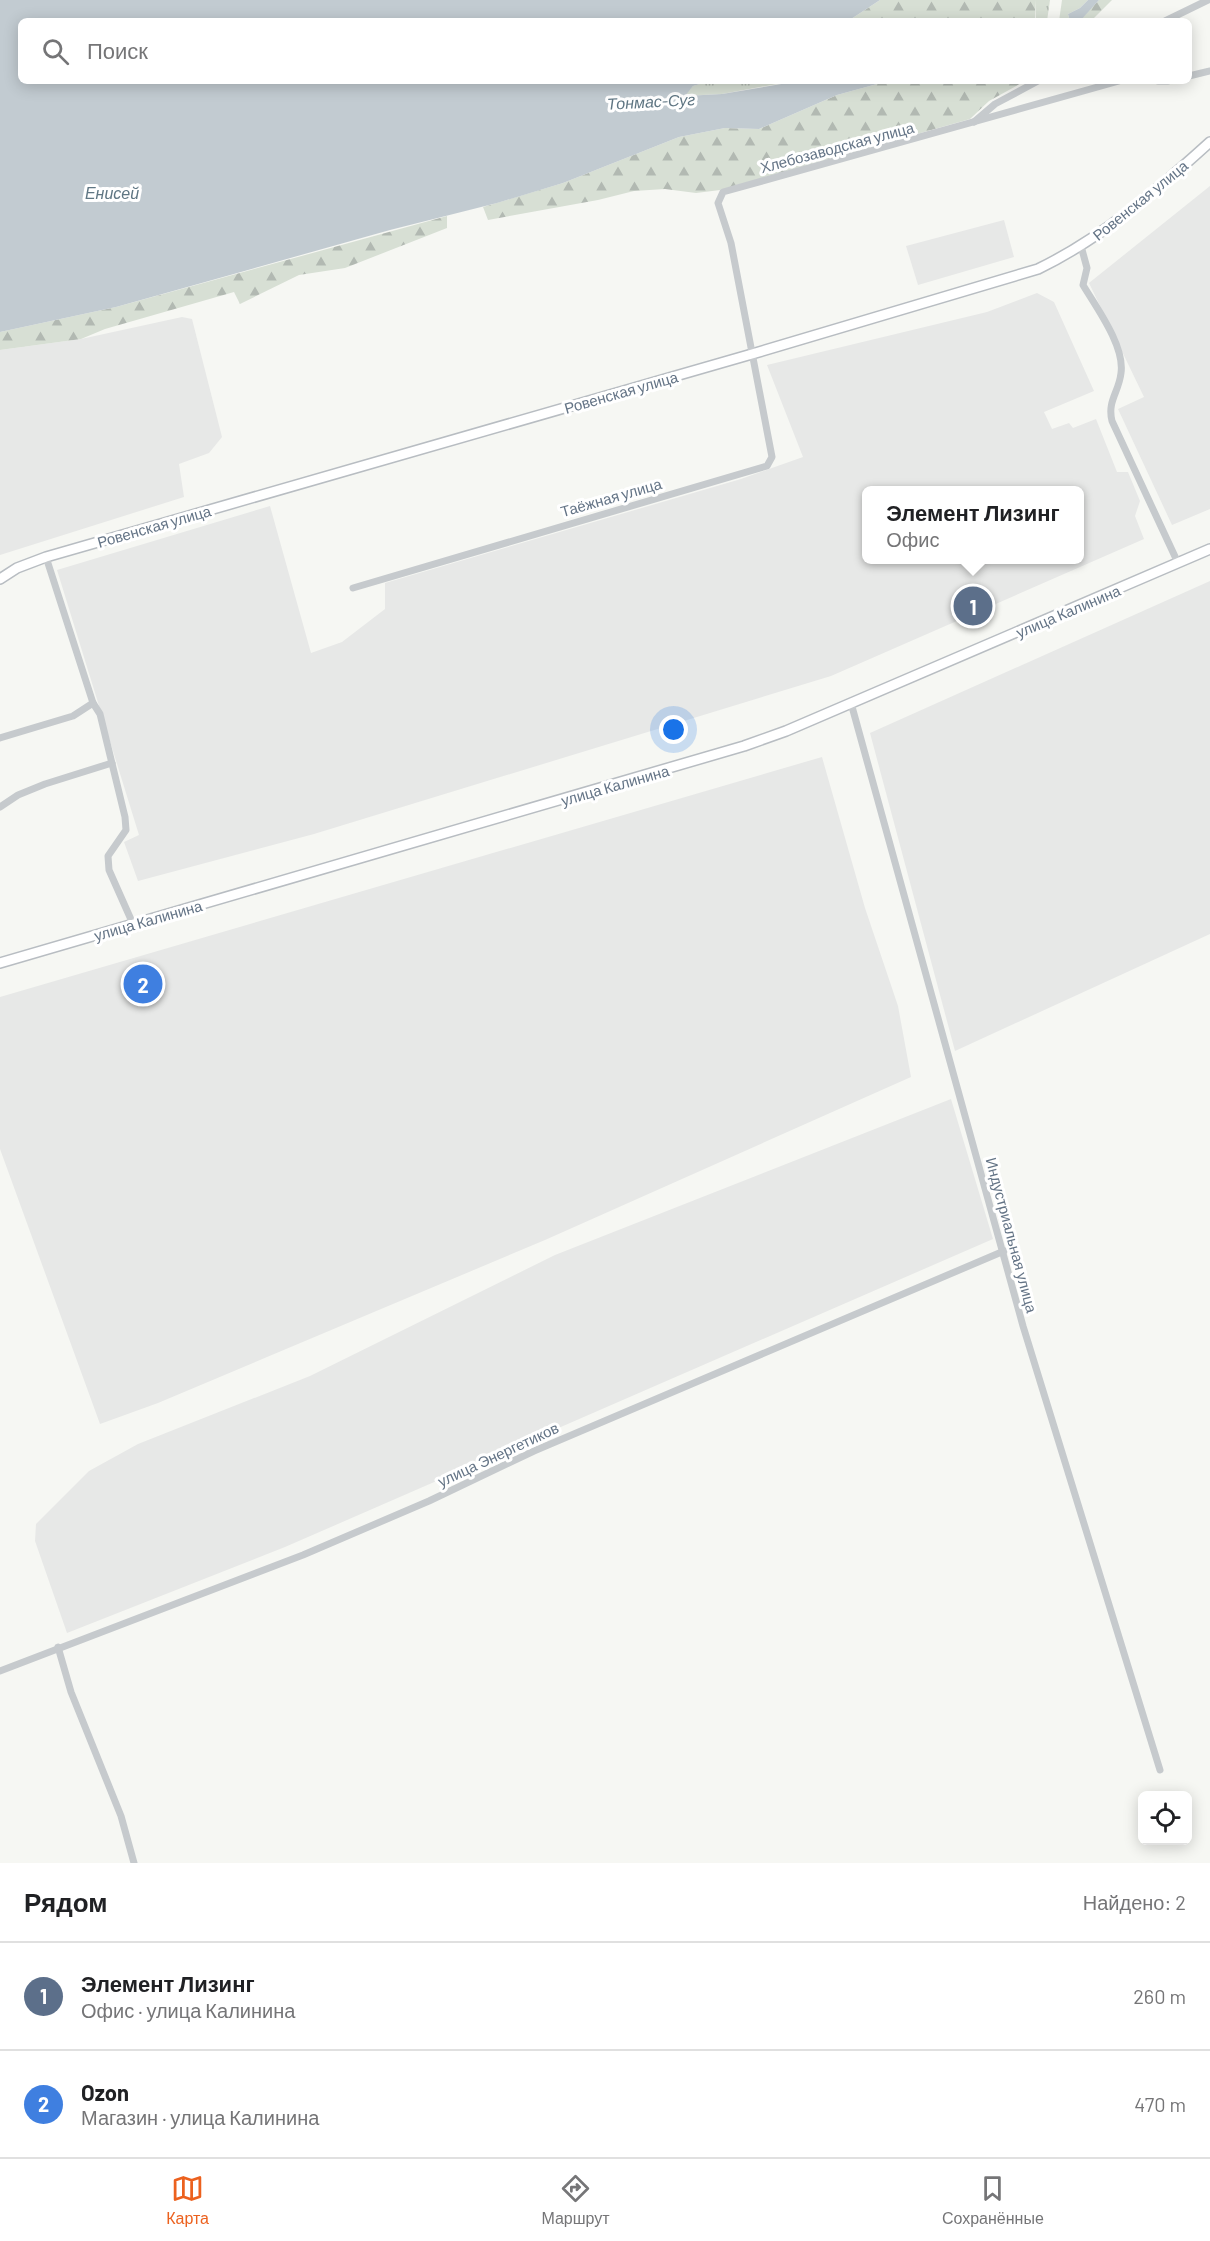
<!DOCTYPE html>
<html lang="ru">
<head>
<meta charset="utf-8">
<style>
	:root { --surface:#fff; --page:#f2f2f2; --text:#202124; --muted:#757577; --line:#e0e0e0; --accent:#ec611e }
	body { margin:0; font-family:Barlow,sans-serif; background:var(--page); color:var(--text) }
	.controls { position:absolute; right:18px; bottom:18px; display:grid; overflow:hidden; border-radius:9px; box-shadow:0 3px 15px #0003 }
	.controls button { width:54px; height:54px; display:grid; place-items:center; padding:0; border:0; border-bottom:2px solid var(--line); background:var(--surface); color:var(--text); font:30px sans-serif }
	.you { position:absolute; left:674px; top:730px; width:21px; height:21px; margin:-15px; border:4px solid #fff; border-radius:50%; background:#1a73e8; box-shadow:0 0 0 9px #1a73e833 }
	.badge { display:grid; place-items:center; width:39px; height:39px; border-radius:50%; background:var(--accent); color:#fff; font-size:20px; font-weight:700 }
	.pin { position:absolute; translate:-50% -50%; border:3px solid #fff; box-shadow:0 2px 6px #0006 }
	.popup { position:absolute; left:862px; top:486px; width:222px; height:78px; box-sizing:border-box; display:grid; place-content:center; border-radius:9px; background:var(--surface); filter:drop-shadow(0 2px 4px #0005); font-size:20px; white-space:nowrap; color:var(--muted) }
	.popup b { font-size:22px; color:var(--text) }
	.popup::after { content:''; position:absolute; left:50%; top:100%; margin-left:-12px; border:12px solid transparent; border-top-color:var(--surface) }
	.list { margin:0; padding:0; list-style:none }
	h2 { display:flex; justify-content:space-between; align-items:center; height:78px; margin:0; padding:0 24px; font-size:26px }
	h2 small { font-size:20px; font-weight:400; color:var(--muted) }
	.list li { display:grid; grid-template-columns:39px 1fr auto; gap:18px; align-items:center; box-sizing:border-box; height:108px; padding:0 24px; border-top:2px solid var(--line) }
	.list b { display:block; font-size:22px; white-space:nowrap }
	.list p { margin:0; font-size:20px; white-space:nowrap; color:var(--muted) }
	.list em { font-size:20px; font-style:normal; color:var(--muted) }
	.icon { flex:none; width:33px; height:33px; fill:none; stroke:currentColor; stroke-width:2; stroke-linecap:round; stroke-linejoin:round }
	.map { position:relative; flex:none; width:1210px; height:1863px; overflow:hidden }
	.search { position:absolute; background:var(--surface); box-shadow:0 3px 15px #0003; left:18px; right:18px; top:18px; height:66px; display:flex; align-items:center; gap:15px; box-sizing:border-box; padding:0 21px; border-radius:9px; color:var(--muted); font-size:22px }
	.sheet { height:294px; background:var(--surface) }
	nav { display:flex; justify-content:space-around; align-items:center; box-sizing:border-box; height:84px; border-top:2px solid var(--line); background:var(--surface); font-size:16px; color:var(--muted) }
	nav a { display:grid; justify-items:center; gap:3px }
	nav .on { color:var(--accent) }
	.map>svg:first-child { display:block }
</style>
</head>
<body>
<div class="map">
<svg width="1210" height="1863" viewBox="0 0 1210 1863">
	<defs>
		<pattern id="grass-tufts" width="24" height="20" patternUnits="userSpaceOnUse" patternTransform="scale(1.5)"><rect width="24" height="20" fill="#d7dfd4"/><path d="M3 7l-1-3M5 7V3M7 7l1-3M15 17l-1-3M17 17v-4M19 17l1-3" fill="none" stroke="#b2b9b2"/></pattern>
		<pattern id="forest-firs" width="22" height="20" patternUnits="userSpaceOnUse" patternTransform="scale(1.5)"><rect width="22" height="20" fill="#d7dfd4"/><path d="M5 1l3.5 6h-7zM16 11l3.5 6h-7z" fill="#b2b9b2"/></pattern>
	</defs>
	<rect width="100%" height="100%" fill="#f6f7f3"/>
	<g fill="#e7e8e7" fill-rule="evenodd">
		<polygon points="1210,186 1210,509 1172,525 1118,409 1144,397 1089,283"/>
		<polygon points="1004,220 1014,257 918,285 906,246"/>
		<path d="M1037,293L1054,302L1094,391L1044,412L1052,429L1069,423L1073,428L1096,419L1117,472H1128L1140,501L1135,516L1144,539L831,676L314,834L138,881L124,842L139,835L57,570L270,506L311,653L342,642L385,609V583L741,479L803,457L767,365L987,312ZM866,490H1080V560H866Z"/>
		<polygon points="182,317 192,319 222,437 209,453 179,464 184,497 0,555 0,350 81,339"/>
		<polygon points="1210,581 1210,934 955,1051 870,733"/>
		<polygon points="822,757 865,908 898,1006 911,1077 545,1240 158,1403 100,1424 0,1149 0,997"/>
		<polygon points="951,1099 993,1239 285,1547 67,1633 35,1541 36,1524 89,1471 138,1444 310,1376 555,1255"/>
	</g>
	<g fill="url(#grass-tufts)">
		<polygon points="1035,0 1050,0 1047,21 1036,21"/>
		<polygon points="1062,0 1088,0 1080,8 1068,14 1070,21 1059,21"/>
		<polygon points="710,81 793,81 722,94 684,96 693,86"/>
	</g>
	<g fill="url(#forest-firs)">
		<polygon points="880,0 1035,0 1035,19 848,21"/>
		<polygon points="1099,0 1112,0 1091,21 1079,21"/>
		<polygon points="888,81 1025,81 989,101 970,119 720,190 696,193 665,189 634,191 598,200 488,220 483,207 563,183 679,137 725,128 759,129 837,95"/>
		<polygon points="447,216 447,228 345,268 299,275 240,304 234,292 105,329 81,339 0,350 0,332 116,307"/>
	</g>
	<g fill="#c2cbd1">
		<polygon points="0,0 880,0 848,21 21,21 21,81 710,81 693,86 685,96 722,94 799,81 888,81 837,95 759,129 725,128 679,137 563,183 497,203 390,230 116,307 0,332"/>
		<polygon points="1088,0 1099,0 1080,21 1070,21 1068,14 1080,8"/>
	</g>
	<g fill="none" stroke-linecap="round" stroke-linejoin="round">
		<g stroke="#b8bdc2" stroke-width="12">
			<g id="secondary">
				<path d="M0,579L17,568L46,557L752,354L1038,269C1104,237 1157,190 1210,142"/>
				<polyline points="0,963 744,746 786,731 1210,549"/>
			</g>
		</g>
		<g stroke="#c6cacd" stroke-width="7">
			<polyline points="1165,21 1208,0"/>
			<polyline points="1189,76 1210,71"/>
			<polyline points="1158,81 1168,81"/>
			<polyline points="974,122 995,104 1038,81"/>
			<path d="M1081,246L1087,268L1083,285C1096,307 1125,346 1121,373C1119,392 1107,401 1112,421L1178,563"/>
			<polyline points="46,557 93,703 100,714 125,817 126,830 108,856 109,870 133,924"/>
			<polyline points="353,588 767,466 772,457 731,243 718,203 723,192 1119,81"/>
			<polyline points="851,703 1023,1326 1160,1770"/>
			<polyline points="0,738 73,716 93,703"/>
			<polyline points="0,807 18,795 45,784 112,763"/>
			<polyline points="58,1647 71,1692 121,1816 134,1863"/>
			<polyline points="0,1671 303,1555 429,1501 534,1451 1004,1251"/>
		</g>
		<use href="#secondary" stroke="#fff" stroke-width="9"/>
	</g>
	<g text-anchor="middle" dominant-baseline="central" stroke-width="6" stroke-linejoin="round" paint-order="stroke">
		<g font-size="15" fill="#647486" stroke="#fff">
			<text transform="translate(837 147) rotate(-15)">Хлебозаводская улица</text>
			<text transform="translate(1140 200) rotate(-39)">Ровенская улица</text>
			<text transform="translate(621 392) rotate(-16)">Ровенская улица</text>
			<text transform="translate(611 497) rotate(-16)">Таёжная улица</text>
			<text transform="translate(154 526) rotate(-16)">Ровенская улица</text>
			<text transform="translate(1068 611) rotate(-23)">улица Калинина</text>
			<text transform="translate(615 785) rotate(-16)">улица Калинина</text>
			<text transform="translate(148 920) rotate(-16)">улица Калинина</text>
			<text transform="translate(1012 1235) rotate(75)">Индустриальная улица</text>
			<text transform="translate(498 1454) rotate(-25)">улица Энергетиков</text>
		</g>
		<g font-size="16" font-style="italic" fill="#5f7683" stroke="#fff">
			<text transform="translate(651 101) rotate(-3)">Тонмас-Суг</text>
			<text x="112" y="192">Енисей</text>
		</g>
	</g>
</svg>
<div class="controls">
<button><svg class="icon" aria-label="locate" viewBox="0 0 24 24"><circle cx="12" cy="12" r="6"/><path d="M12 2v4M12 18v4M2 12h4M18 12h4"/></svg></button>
</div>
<div class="you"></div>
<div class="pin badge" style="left:973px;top:606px;background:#5c6f8a">1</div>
<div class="popup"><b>Элемент Лизинг</b>Офис</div>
<div class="pin badge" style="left:143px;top:984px;background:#3f7fe0">2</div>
<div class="search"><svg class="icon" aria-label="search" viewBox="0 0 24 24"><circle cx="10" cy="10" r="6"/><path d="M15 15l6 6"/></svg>Поиск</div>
</div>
<section class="sheet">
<h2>Рядом<small>Найдено: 2</small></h2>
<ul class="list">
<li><span class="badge" style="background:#5c6f8a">1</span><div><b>Элемент Лизинг</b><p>Офис · улица Калинина</p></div><em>260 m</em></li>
<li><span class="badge" style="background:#3f7fe0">2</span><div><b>Ozon</b><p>Магазин · улица Калинина</p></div><em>470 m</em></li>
</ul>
</section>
<nav>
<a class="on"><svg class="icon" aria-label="map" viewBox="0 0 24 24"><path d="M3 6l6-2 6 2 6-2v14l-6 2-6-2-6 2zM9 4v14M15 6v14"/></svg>Карта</a>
<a><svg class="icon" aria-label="directions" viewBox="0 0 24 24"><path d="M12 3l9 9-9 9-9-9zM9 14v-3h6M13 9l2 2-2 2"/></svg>Маршрут</a>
<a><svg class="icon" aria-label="saved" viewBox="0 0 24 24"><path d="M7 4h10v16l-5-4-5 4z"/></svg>Сохранённые</a>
</nav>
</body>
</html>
